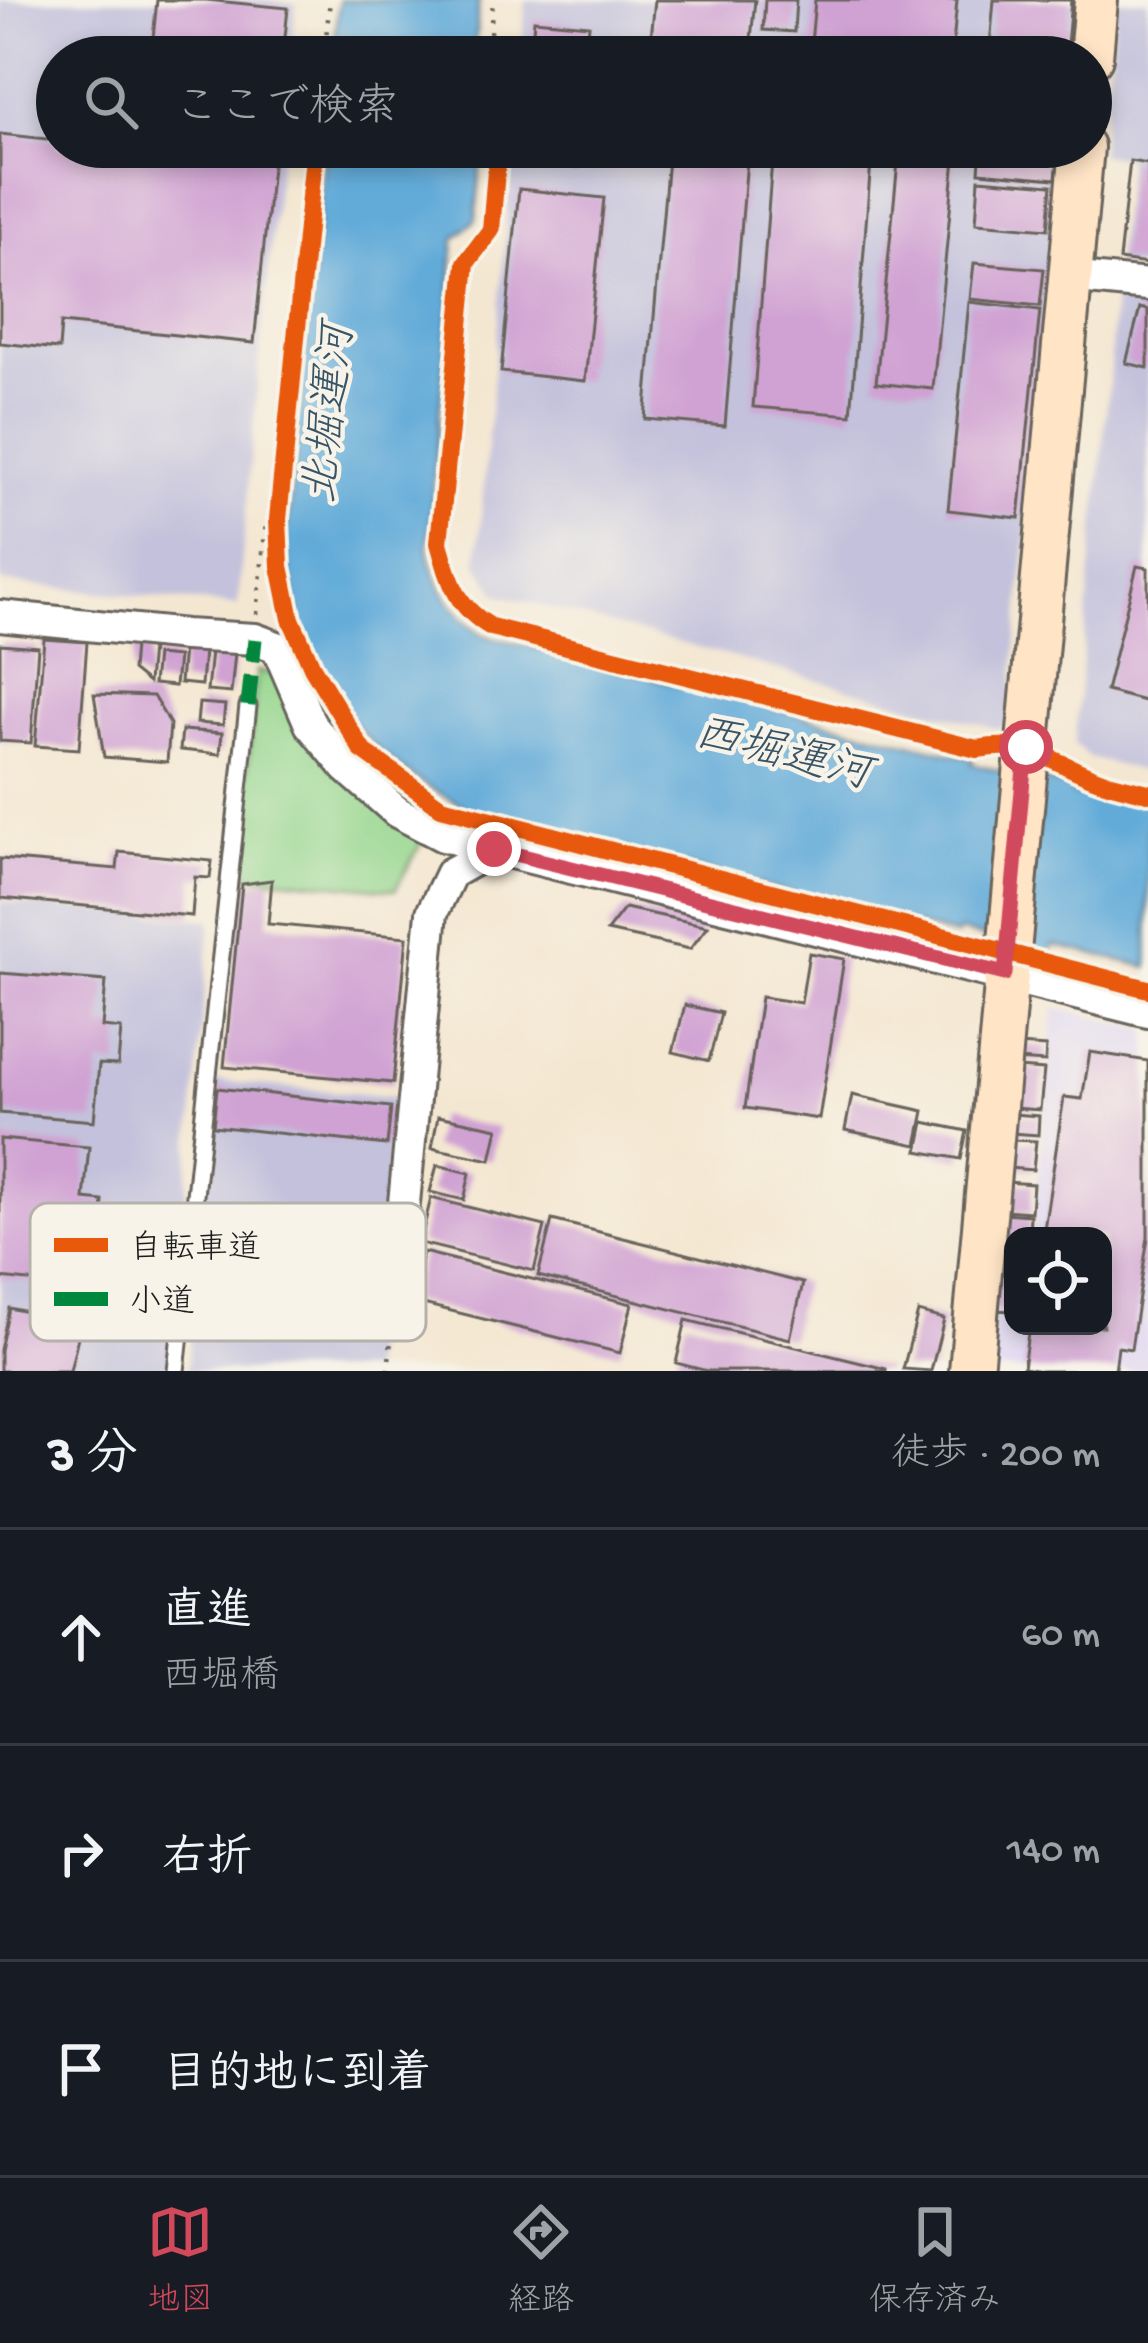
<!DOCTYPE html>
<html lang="ja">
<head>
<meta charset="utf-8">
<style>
	:root { --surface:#171b24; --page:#242831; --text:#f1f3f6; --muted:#9ea1a6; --line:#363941; --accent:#d1495b }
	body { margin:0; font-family:"Gochi Hand","Klee One",sans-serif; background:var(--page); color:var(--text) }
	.controls { position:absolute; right:36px; bottom:36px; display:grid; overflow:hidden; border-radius:24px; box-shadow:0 6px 18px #0003 }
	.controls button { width:108px; height:108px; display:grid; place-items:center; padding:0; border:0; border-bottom:3px solid var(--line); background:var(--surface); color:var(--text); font:60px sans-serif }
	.stop { position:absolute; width:36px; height:36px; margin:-27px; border:9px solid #d1495b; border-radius:50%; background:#fff }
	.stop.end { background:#d1495b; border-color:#fff; box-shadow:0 3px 12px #0008 }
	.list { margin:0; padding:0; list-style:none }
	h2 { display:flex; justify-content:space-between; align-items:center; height:156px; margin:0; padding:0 48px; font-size:51px }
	h2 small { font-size:39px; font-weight:400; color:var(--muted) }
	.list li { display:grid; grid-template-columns:78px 1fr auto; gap:36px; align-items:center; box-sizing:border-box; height:216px; padding:0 48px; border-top:3px solid var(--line) }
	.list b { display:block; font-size:45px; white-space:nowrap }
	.list p { margin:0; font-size:39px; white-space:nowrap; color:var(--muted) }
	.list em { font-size:39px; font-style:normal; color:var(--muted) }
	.icon { flex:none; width:66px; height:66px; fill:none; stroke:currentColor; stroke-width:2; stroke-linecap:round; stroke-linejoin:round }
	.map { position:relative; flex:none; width:1148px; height:1371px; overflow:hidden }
	.search { position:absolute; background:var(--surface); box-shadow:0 6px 18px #0003; left:36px; right:36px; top:36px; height:132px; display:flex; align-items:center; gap:30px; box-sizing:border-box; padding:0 42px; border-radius:66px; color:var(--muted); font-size:45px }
	.sheet { height:804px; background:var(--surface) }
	nav { display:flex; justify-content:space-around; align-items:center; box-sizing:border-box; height:168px; border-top:3px solid var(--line); background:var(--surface); font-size:33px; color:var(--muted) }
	nav a { display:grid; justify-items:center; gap:6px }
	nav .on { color:var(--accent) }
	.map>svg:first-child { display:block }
</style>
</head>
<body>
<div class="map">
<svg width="1148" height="1371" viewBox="0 0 1148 1371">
	<rect width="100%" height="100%" fill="#f7f3e8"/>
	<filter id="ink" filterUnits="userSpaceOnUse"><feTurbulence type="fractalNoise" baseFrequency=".00833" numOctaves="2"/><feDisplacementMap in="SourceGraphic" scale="24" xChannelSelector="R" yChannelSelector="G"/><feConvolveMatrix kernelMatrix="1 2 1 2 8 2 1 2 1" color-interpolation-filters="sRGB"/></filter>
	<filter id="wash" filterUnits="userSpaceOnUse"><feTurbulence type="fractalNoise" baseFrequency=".004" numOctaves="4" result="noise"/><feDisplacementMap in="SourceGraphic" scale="48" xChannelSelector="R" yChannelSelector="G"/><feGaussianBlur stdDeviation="2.7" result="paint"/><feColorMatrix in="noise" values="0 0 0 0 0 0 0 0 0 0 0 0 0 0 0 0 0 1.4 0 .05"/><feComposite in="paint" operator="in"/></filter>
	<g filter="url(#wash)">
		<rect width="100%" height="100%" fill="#f4e7d1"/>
		<polygon fill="#ded5f5" points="1054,1008 1148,1029 1148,1371 988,1371 994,1312 1013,1313 1013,1326 1103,1326 1103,1236 1033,1236"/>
		<g fill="#c3c1db">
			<polygon points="0,0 261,0 296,4 291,57 57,57 57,147 281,147 260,349 238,606 0,582"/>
			<polygon points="526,0 1077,0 1072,57 521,57"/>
			<polygon points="1116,0 1148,0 1148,268 1115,266 1128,157 1100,155"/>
			<polygon points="513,147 1063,147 1009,724 998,729 498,594 477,563"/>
			<polygon points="1114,294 1148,299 1148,773 1090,758 1074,744 1109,384"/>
			<polygon points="0,902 211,920 170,1371 0,1371"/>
			<polygon points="216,1081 394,1097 370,1371 187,1371"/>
		</g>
		<polygon fill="#94d68d" stroke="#587954" stroke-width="3" points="257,671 275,673 424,838 395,890 239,875"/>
		<g fill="#62abd9" stroke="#3f647a" stroke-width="3">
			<polygon points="339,0 479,0 474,57 333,57"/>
			<path d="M325,147H482L476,220L455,238L428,547C434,584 452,613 483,635L973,759L972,764L1073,788L1072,794L1079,796L1083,785L1148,802V967L1053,945L1049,955L959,931L956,936L478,812C360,763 294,669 286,541Z"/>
		</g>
		<g id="blocks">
			<g fill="#d0a2d3">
				<polygon points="157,0 206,0 288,8 283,57 151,57"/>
				<polygon points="655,0 755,0 751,39 811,44 815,0 957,0 952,57 649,57"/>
				<polygon points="765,0 796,0 794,32 763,30"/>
				<polygon points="994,0 1071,0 1066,57 989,57"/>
				<polygon points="534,20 589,25 586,57 531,57"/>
				<polygon points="0,134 57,140 57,147 274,147 254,343 61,323 59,349 0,343"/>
				<polygon points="524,147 579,147 578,167 523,163"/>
				<polygon points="669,147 748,147 725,426 645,419"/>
				<polygon points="773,147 872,148 851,415 753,407"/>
				<polygon points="981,147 1059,147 1056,179 979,172"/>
				<polygon points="899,152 955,158 933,389 876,383"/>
				<polygon points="1130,161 1148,164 1148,264 1119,260"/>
				<polygon points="979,179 1052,185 1048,229 976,223"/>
				<polygon points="519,189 604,198 585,381 501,372"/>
				<polygon points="974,263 1044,269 1040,306 970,299"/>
				<polygon points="969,302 1040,310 1019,518 948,510"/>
				<polygon points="1140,308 1148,310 1148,368 1126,363"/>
				<polygon points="1137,566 1148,568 1148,702 1106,691"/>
				<polygon points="44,639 87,642 79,749 35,746"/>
				<polygon points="0,644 38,647 31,743 0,741"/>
				<polygon points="134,646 151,648 148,683 132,670"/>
				<polygon points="183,648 204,650 201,685 180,683"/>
				<polygon points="211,651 235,653 231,693 207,691"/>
				<polygon points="156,655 178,657 175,686 153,684"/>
				<polygon points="94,694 153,696 170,724 167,762 104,757"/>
				<polygon points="199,703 225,705 223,725 197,723"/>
				<polygon points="182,730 222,733 220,754 180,750"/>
				<polygon points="119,852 212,861 210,878 195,877 192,916 0,898 0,859 117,869"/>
				<polygon points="272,880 268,924 407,937 393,1083 224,1067 242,884"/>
				<polygon points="625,908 708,926 690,949 607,931"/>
				<polygon points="809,953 844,959 819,1119 745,1108 761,997 801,1003"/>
				<polygon points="0,973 106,981 102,1027 121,1029 118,1065 99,1064 94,1121 0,1113"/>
				<polygon points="685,1005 721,1013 709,1061 673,1052"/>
				<polygon points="1018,1045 1046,1047 1045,1062 1017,1060"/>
				<polygon points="1090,1052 1148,1061 1148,1237 1131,1349 1118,1347 1115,1371 1041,1371 1023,1368 1029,1326 1103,1326 1103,1236 1043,1236 1064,1097 1082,1099"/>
				<polygon points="1017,1068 1044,1070 1040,1110 1014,1108"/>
				<polygon points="217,1088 391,1107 387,1145 213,1126"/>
				<polygon points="852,1095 924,1111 917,1145 845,1130"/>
				<polygon points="1012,1114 1039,1116 1038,1135 1011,1133"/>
				<polygon points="438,1116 498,1128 491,1160 432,1148"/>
				<polygon points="924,1122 967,1131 961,1159 918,1151"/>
				<polygon points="0,1139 89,1147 84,1199 103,1201 100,1237 81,1235 76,1286 0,1278"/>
				<polygon points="1010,1140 1036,1141 1033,1170 1008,1168"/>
				<polygon points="437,1165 470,1173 464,1200 430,1192"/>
				<polygon points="1006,1182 1033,1184 1031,1212 1004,1210"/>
				<polygon points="431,1198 545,1226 534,1271 420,1243"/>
				<polygon points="1003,1213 1030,1215 1029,1236 1013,1236 1013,1248 1001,1247"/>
				<polygon points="552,1220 803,1283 790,1339 538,1276"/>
				<polygon points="423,1252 632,1304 620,1353 411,1301"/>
				<polygon points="997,1274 1013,1275 1013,1311 994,1310"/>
				<polygon points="9,1308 81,1324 70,1371 0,1371 0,1350"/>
				<polygon points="918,1312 944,1319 931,1371 903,1369"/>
				<polygon points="686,1320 886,1369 886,1371 707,1371 676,1363"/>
			</g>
		</g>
	</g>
	<g filter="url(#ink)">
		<use href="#blocks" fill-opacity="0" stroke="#68635b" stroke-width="3"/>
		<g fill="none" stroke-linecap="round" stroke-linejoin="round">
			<g stroke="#68635b" stroke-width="21">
				<polyline id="lane" points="176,1371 248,706"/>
			</g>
			<g stroke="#68635b" stroke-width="36">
				<g id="street">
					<polyline points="1069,277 1148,285"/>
					<polyline points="0,616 185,635 255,639 277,647 310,724 347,768 397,812 443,836 1148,1012"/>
					<polyline points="401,1234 432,913 451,873 494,849"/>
				</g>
			</g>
			<g stroke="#68635b" stroke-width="48">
				<g id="secondary">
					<polyline points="1091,57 1096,0"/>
					<polyline points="971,1371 1082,147"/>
				</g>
			</g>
			<g stroke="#68635b" stroke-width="4.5" stroke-dasharray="3 9" stroke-linecap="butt">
				<polyline points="324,57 330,0"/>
				<polyline points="488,57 493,0"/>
				<path d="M498,147L491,230L466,263L439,543C450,581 455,606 491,627L977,749L995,746"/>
				<polyline points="257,614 266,522 278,504"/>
				<polyline points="294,624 280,566 278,519 315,147"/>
				<polyline points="331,698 344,719"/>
				<polyline points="1058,761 1103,782 1148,793"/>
				<polyline points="388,1371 399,1258"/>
			</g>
			<use href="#lane" stroke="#fff" stroke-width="15"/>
			<use href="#street" stroke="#fff" stroke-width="30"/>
			<use href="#secondary" stroke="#ffe4c6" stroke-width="42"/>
			<polyline stroke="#00873e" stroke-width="15" stroke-dasharray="30 15" stroke-linecap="butt" points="248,706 255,639"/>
			<g stroke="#f7f3e8" stroke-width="26">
				<g id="cycleway">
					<polyline points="315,147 278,519 280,566 291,619 312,667 362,750 441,807 1148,989"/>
					<path d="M498,147L491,230L466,263L439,543C450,581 455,606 491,627L977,749C1037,739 1050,763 1102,781C1117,786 1133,789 1148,793"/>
				</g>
			</g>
			<use href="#cycleway" stroke="#e8590c" stroke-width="18"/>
		</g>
	</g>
	<g fill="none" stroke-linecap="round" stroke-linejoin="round" filter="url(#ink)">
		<polyline stroke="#d1495b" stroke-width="15" points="494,849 1005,974 1026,747"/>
	</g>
	<g text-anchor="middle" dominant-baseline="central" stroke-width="9" stroke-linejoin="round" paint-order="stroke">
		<g font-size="45" font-style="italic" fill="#385568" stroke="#f7f3e8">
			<text transform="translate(333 414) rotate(-84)">北堀運河</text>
			<text transform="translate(782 757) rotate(14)">西堀運河</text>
		</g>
	</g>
	<rect x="30" y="1203" width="396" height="138" rx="18" fill="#f7f3e8" stroke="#b5b2ab" stroke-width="3"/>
	<rect x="54" y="1238" width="54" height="14" fill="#e8590c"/>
	<rect x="54" y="1292" width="54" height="14" fill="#00873e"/>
	<g font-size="33" fill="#1c1c1c">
		<text x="129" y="1257">自転車道</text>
		<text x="129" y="1311">小道</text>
	</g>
</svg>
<div class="controls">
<button><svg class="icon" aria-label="locate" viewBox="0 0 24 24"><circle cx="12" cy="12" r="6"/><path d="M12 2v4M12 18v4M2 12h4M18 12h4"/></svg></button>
</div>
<div class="stop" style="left:1026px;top:747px"></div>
<div class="stop end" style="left:494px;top:849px"></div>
<div class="search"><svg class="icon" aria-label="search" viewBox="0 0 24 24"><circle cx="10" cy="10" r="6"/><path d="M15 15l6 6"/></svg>ここで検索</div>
</div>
<section class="sheet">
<h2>3 分<small>徒歩 · 200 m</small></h2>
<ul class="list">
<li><svg class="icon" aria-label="ahead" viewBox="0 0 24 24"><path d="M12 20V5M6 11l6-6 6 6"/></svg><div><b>直進</b><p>西堀橋</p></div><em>60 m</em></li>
<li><svg class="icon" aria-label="right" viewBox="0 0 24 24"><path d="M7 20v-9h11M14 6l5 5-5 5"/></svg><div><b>右折</b></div><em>140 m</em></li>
<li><svg class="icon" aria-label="arrive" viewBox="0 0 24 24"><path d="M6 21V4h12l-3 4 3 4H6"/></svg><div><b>目的地に到着</b></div></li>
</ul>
</section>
<nav>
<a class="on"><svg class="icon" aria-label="map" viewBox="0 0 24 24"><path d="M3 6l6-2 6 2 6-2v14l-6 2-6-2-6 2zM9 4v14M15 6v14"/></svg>地図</a>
<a><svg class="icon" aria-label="directions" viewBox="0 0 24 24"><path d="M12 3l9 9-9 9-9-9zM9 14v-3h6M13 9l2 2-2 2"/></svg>経路</a>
<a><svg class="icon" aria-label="saved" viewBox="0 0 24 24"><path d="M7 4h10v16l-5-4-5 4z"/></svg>保存済み</a>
</nav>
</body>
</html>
